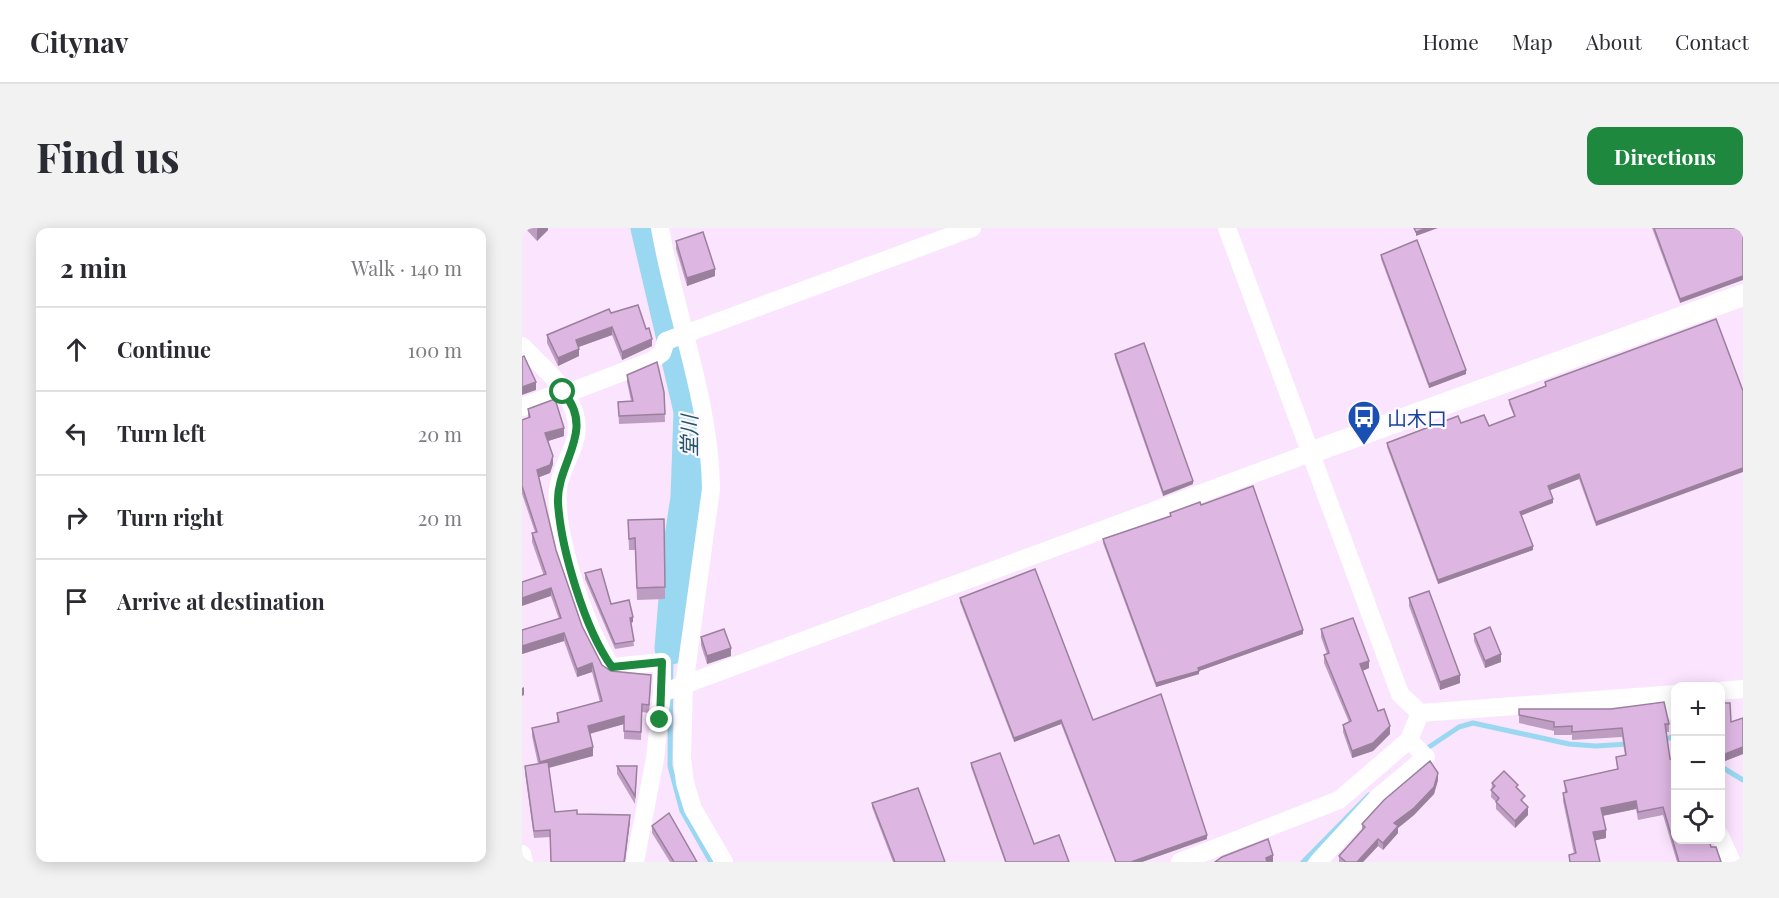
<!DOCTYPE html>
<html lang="en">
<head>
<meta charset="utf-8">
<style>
	:root { --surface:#fff; --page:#f2f2f3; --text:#2b2b33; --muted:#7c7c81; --line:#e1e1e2; --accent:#1e883f }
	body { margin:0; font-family:"Playfair Display","Noto Sans JP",serif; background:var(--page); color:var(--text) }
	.controls { position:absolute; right:18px; bottom:18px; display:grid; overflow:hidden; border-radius:12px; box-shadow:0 3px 15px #0003 }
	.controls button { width:54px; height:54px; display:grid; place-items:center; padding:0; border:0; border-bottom:2px solid var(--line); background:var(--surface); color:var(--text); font:30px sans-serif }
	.stop { position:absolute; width:18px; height:18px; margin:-14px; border:4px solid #1e883f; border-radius:50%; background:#fff }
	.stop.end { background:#1e883f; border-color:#fff; box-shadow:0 2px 6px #0008 }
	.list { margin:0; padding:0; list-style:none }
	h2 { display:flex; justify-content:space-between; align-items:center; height:78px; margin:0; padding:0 24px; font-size:26px }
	h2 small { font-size:20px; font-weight:400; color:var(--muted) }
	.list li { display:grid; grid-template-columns:39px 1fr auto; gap:18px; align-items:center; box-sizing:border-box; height:84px; padding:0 24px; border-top:2px solid var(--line) }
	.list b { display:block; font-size:22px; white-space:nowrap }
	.list em { font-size:20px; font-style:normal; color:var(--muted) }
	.icon { flex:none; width:33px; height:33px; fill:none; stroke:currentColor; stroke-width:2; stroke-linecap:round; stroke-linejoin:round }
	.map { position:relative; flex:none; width:1221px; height:634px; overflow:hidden; border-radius:12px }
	header { display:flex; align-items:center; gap:36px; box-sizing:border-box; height:84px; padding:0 30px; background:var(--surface); border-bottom:2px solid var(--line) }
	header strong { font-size:28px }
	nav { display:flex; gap:33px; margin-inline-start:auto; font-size:21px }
	.intro { display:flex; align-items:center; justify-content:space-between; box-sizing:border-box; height:144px; padding:0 36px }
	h1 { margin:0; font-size:42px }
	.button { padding:15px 27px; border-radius:12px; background:var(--accent); color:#fff; font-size:21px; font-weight:700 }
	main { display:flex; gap:36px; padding:0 36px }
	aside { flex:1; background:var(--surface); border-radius:12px; box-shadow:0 3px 15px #0003 }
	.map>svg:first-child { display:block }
</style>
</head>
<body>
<header>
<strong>Citynav</strong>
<nav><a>Home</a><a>Map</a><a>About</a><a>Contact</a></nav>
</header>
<div class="intro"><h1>Find us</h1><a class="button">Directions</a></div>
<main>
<aside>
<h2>2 min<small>Walk · 140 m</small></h2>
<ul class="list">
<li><svg class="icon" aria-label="ahead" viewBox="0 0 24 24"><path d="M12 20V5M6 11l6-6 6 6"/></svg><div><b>Continue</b></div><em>100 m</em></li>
<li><svg class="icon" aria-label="left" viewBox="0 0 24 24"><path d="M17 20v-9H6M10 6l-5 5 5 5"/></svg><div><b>Turn left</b></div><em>20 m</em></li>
<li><svg class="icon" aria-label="right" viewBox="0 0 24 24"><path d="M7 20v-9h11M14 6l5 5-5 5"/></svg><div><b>Turn right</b></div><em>20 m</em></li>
<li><svg class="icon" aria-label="arrive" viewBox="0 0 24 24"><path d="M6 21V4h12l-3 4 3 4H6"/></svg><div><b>Arrive at destination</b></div></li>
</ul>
</aside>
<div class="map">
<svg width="1221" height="634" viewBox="0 0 1221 634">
	<rect width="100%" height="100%" fill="#fbe4fe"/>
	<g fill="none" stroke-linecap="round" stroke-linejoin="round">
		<g stroke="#9ad8f1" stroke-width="5">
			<polyline points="149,420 148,538 160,583 189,634"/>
			<polyline points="1139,512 1151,509"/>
			<polyline points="901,523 937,499 951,495 1047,516 1074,518 1106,516"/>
			<polyline points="1198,538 1221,552"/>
			<polyline points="781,634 847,567"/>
		</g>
		<polyline stroke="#9ad8f1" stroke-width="33" points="125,0 168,183 165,270 157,322 149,420"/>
		<g stroke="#fff" stroke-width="18">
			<path d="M138,0C153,87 188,172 189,261L162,458L160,529L163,555L171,581L202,634"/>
			<polyline points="705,0 878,466 898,485 1154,466"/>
			<path d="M0,118C20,139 49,161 54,191C59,218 39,235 36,261C32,306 64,402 90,439L140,434V465"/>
			<polyline points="43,166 129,133 140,125 144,113 450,0"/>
			<polyline points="0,179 41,163"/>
			<polyline points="1198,463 1221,461"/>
			<polyline points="1149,467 1154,485"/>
			<polyline points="1198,608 1210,634"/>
			<polyline points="0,626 2,634"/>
			<polyline points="113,634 133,531 140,465 788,225"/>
			<polyline points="658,634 817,572 887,512 898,485"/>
			<polyline points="796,634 854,571 904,529 887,512"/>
		</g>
		<polyline stroke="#fff" stroke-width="22" points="788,225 1221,67"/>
	</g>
	<g fill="#be9dc2">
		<polygon points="3,0 26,0 26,2 15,13"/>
		<polygon points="1130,0 1221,0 1158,75"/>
		<polygon points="154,13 193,48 165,58 154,21"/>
		<polygon points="859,27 944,146 907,160 859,31"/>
		<polygon points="89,85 130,118 100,132 90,107 56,119 57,128 36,138 25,115 25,107"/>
		<polygon points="1194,91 1074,298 1057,251 1028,262 1031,275 999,287 1011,322 916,356 865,219 865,215 939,195 967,198 992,188 987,176 987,172 1023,158 1023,154"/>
		<polygon points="593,126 671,256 641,268 593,130"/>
		<polygon points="105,147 142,164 143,194 97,196 96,174 109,173 105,154"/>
		<polygon points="6,181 42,208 26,213 31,236 28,245 17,249 34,322 60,398 80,437 89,443 129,455 127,485 120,484 119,512 102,511 102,496 68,506 71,528 27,540 33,584 55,586 108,594 28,609 12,610 3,545 3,538 16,536 10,508 10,500 35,494 35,485 78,474 70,444 55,449 42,413 0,426 0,402 37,391 10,314 10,305 13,304 0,266 0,192 6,190"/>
		<polygon points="679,277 781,406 677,443 677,446 634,459 581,315 581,311 648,288 648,285"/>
		<polygon points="106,292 143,359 143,371 115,372 113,322 107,322"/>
		<polygon points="63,345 89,376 111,394 109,395 112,418 93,421 63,351"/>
		<polygon points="438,370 571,492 685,611 620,634 593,634 539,496 492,514 438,374"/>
		<polygon points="887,370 938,455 918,462 887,378"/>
		<polygon points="799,401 847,440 840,443 856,483 868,506 851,523 830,530 821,504 821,497 827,494 802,435 802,427 805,426 799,409"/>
		<polygon points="952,406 979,434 963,440 952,413"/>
		<polygon points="179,409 209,428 185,436 179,417"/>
		<polygon points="1198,475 1209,494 1221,490 1221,526 1203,533 1198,531"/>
		<polygon points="997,487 1147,496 1147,504 1144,504 1154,612 1189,619 1199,634 1155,634 1141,587 1116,592 1114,581 1081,588 1084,610 1073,612 1078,634 1047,634 1047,627 1052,626 1041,573 1041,565 1043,564 1042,553 1095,541 1094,529 1103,527 1100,509 1050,512 1050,507 1032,507 1032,503 997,495"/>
		<polygon points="449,535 512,616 547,634 483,634 449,539"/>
		<polygon points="95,538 115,546 113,576 95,546"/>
		<polygon points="916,552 912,566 892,587 876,600 876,605 861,622 856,618 841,634 817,634 817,628 840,603 840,596"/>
		<polygon points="970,555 996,562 1006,587 993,600 974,581 974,574 969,569"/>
		<polygon points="350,575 423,634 371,634 350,579"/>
		<polygon points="130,598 175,634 148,634 130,605"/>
	</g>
	<g fill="#9b809e">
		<polygon points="16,0 26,0 26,2 15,13 15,2"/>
		<polygon points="905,0 916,0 894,8 894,4"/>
		<polygon points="193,41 193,48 165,58 165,50"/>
		<polygon points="1221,48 1221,52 1158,75 1158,71"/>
		<polygon points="90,99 90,107 54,120 54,112"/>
		<polygon points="130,111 130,118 100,132 100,124"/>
		<polygon points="57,121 57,128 36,138 36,130"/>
		<polygon points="944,142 944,146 907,160 907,156"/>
		<polygon points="14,154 14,162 0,167 0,159"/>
		<polygon points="42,200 42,208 23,214 23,205"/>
		<polygon points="31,228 31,236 28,245 15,250 15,242"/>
		<polygon points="1221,240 1221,244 1074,298 1074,294"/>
		<polygon points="1057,246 1057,251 1026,263 1026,258"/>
		<polygon points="671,253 671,256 641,268 641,264"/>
		<polygon points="1031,271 1031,275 998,288 998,284"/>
		<polygon points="1011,318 1011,322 916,356 916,352"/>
		<polygon points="29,360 29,368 0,378 0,370"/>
		<polygon points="111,389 111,394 108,395 108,390"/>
		<polygon points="781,402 781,406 677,443 677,446 634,459 634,455"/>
		<polygon points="42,405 42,413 0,426 0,418"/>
		<polygon points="209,420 209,428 185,436 185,428"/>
		<polygon points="979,426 979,434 963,440 963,433"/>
		<polygon points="847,433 847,440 838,444 838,436"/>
		<polygon points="70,435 70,444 55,449 55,441"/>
		<polygon points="938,447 938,455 918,462 918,454"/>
		<polygon points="2,459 2,467 0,468 0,460"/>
		<polygon points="102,488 102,496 66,506 66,498"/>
		<polygon points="539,492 539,496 492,514 492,510"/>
		<polygon points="868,498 868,506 851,523 830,530 830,523"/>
		<polygon points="71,519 71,528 18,542 18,534"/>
		<polygon points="1221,519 1221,526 1203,533 1203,526"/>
		<polygon points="916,545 916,552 912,566 892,587 876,600 876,605 861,622 861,615 872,595"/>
		<polygon points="1114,573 1114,581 1079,588 1079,580"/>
		<polygon points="1006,579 1006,587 993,600 993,593"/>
		<polygon points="108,587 108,594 103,634 102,634"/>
		<polygon points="1084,602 1084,610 1071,613 1071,604"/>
		<polygon points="685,607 685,611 620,634 609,634"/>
		<polygon points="856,611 856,618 841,634 835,634"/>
		<polygon points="751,627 751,634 744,634 744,630"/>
	</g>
	<g fill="#ddb7e2" stroke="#9b809e" stroke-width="1.5">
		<polygon points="892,0 905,0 894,4"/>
		<polygon points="1132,0 1221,0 1221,48 1158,71"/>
		<polygon points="181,4 193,41 165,50 154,13"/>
		<polygon points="895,12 944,142 907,156 859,27"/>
		<polygon points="116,77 124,101 127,100 130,111 100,124 90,99 54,112 57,121 36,130 25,107 87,81 89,85"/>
		<polygon points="1194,91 1221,163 1221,240 1074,294 1057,246 1026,258 1031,271 998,284 1011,318 916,352 865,215 936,188 939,195 962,187 967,198 993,188 987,172 1024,158 1023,154"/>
		<polygon points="622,115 671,253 641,264 593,126"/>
		<polygon points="2,128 14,154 0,159 0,129"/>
		<polygon points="135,134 142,164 143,186 97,188 96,174 111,173 105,147"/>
		<polygon points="33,171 42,200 23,205 31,228 28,237 15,242 34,322 60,398 80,437 89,443 129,447 127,477 120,476 119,504 102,503 102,488 66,498 71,519 18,534 10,500 37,494 35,485 80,473 70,435 55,441 42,405 0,418 0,402 39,390 29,360 0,370 0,354 24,346 10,305 15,304 0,258 0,192 8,189 6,181"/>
		<polygon points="731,258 781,402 676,440 677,443 634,455 581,311 649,288 648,285 678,274 679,277"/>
		<polygon points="142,291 143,359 115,360 113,310 107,311 106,292"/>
		<polygon points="79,341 89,376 107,372 111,389 108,390 112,413 93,416 63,345"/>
		<polygon points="513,341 571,492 639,466 685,607 609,634 594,634 539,492 492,510 438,370"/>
		<polygon points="907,363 938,447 918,454 887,370"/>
		<polygon points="831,390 847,433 838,436 856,483 862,481 868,498 851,515 830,523 821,497 829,493 802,427 807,425 799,401"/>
		<polygon points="968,399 979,426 963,433 952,406"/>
		<polygon points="202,401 209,420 185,428 179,409"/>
		<polygon points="1142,474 1147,496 1143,496 1148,531 1154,533 1154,612 1187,612 1189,619 1194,619 1199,634 1157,634 1141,579 1116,584 1114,573 1079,580 1084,602 1071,604 1078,634 1048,634 1047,627 1054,625 1041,565 1045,564 1042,553 1096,541 1094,529 1104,527 1100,500 1050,504 1050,498 1032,499 1032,494 997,487 997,481 1089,481"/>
		<polygon points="1198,475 1208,475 1209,494 1221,490 1221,519 1203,526 1198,523"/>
		<polygon points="478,525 512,616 537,607 547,634 484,634 449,535"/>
		<polygon points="908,533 916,545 912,559 892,580 872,595 876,598 861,615 856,611 835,634 824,634 817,628 843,599 840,596 862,572"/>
		<polygon points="26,534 33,584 55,582 55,586 108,587 102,634 29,634 28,602 12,603 3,538"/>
		<polygon points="95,538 115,538 113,568"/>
		<polygon points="982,543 996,557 994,559 1003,568 999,572 1006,579 993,593 974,574 977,570 969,562 973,558 970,555"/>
		<polygon points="396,560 423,634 373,634 350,575"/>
		<polygon points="147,585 175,634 152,634 130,598"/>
		<polygon points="746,611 751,627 744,630 745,634 693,634 700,629"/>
	</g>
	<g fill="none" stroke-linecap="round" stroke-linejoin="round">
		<path stroke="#1e883f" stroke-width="8" d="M41,164C75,203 34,235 36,275C39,321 63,402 90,439L140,434L138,492"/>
	</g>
	<defs>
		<g id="bus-pin" transform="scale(1.725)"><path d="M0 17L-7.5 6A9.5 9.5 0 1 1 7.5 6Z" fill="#1a4fb4" stroke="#fdf8fd"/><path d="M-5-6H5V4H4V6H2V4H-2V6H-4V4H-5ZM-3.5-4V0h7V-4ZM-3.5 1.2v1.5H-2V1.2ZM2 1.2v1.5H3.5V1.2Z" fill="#fff"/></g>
	</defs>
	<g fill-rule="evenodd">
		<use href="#bus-pin" x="842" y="189"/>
	</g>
	<g text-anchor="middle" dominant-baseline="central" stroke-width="4.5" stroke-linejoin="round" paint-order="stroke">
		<g font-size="20" fill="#164399" stroke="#fdf8fd" text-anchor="start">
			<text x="865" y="189">山木口</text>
		</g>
		<g font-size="21" font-style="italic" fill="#235668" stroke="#fdf8fd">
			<text transform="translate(166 208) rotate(-90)">堂川</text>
		</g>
	</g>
</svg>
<div class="controls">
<button>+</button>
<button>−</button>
<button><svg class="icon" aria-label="locate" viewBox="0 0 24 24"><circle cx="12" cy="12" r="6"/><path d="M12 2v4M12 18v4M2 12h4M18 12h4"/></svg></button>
</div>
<div class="stop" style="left:41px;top:164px"></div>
<div class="stop end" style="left:138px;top:492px"></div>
</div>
</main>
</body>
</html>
